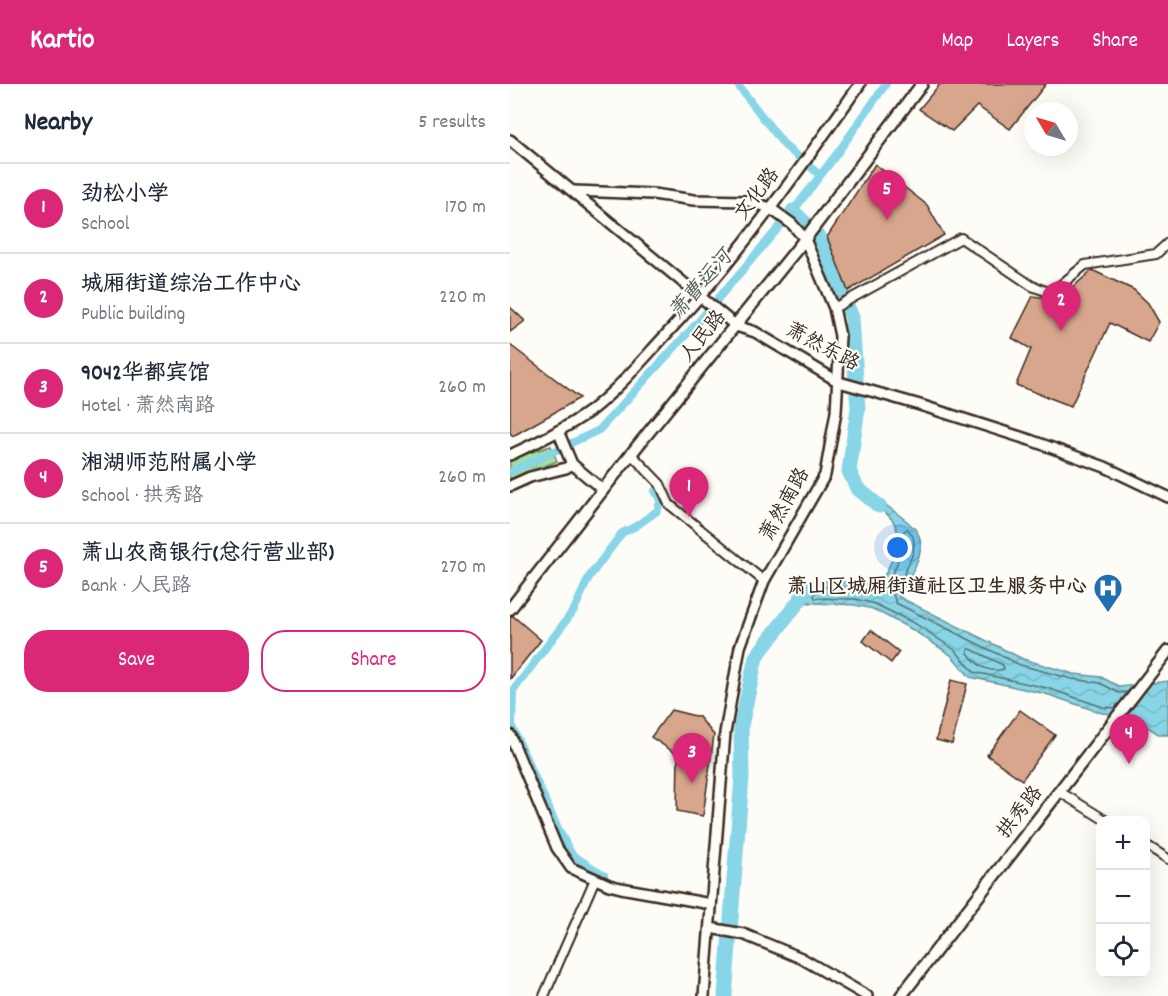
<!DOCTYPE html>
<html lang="en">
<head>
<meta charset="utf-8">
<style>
	:root { --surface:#fff; --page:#f2f2f3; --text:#1f2937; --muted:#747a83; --line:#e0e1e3; --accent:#db2777 }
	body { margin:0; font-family:Dekko,"LXGW WenKai TC",sans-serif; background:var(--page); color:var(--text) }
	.controls { position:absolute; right:18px; bottom:18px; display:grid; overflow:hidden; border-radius:12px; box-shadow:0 6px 24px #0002 }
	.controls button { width:54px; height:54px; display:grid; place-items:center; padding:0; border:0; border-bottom:2px solid var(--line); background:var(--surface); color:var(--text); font:30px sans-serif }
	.compass { position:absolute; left:514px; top:18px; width:54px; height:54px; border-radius:50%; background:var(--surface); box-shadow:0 6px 24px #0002; rotate:308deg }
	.you { position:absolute; left:388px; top:464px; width:21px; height:21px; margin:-15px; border:4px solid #fff; border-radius:50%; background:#1a73e8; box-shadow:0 0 0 9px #1a73e833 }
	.badge { display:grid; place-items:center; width:39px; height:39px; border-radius:50%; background:var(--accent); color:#fff; font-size:20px; font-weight:700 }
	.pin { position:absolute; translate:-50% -50px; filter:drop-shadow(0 2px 3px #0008) }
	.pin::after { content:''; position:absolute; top:32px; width:21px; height:18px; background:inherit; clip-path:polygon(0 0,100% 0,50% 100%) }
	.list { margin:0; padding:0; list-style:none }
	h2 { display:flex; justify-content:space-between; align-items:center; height:78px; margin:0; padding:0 24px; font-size:26px }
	h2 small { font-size:20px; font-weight:400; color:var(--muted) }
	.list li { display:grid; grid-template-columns:39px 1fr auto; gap:18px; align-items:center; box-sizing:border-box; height:90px; padding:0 24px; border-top:2px solid var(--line) }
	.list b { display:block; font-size:22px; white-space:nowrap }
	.list p { margin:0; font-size:20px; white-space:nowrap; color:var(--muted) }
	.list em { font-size:20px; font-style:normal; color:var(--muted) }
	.actions { display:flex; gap:12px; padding:18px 24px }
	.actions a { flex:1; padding:14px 0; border:2px solid var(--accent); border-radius:24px; text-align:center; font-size:21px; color:var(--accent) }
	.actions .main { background:var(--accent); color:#fff }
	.icon { flex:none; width:33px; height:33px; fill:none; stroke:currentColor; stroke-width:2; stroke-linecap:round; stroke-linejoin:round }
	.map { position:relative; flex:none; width:658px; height:912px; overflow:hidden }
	header { display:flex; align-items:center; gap:36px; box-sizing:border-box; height:84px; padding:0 30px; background:var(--accent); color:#fff }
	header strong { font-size:28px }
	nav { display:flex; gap:33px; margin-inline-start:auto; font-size:21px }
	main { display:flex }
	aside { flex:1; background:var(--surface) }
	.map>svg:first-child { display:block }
</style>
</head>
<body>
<header>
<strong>Kartio</strong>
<nav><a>Map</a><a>Layers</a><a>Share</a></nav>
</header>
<main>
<aside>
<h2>Nearby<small>5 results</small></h2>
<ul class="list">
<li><span class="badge">1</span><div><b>劲松小学</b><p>School</p></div><em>170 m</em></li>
<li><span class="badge">2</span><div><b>城厢街道综治工作中心</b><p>Public building</p></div><em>220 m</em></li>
<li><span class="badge">3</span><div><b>9042华都宾馆</b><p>Hotel · 萧然南路</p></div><em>260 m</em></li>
<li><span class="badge">4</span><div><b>湘湖师范附属小学</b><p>School · 拱秀路</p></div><em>260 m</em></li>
<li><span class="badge">5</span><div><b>萧山农商银行(总行营业部)</b><p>Bank · 人民路</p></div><em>270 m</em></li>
</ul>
<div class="actions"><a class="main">Save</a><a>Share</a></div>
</aside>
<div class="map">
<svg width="658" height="912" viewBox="0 0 658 912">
	<defs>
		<pattern id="park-tufts" width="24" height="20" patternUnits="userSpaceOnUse" patternTransform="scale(1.5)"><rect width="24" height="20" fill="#a1dfa7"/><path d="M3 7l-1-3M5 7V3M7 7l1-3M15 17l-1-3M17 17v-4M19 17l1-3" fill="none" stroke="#8cc08f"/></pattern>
		<pattern id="water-waves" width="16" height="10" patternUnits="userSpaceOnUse" patternTransform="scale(1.5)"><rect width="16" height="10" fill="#87d5e6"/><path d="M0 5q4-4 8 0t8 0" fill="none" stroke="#75b7c5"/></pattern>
	</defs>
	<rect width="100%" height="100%" fill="#fdfcf7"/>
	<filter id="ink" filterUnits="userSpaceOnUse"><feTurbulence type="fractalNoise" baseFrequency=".0167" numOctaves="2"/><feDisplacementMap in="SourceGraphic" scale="12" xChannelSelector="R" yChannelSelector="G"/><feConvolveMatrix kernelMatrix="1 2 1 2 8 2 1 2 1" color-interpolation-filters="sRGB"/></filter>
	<g filter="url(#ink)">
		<polygon fill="url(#park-tufts)" stroke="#6e8462" stroke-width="1.5" points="41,362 47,377 0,396 0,375"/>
		<path fill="url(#water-waves)" stroke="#699196" stroke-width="1.5" d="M371,417C381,426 395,434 404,444C423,463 397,495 389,513L513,575L564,590L591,593L610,603L658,597V651H650L620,632L592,629L536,610L460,593L441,571L403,546L363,525L345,521L288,518L299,504L315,497L370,500C379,483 395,456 383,437C380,432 373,427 369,423Z"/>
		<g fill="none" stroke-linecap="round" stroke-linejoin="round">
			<g stroke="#596e6e" stroke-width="1.5">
				<path d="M458,565H461L493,581L494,585C478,590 467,581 458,569Z"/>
				<path d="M605,624L593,623L537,604L464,588L445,566L406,540L365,520L346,515L305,514L303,510L316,503L373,505C386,488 392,468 393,448L397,445C416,459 391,494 383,510L386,519L510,581L562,595L590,599L609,609L617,608"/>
			</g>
			<g stroke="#87d5e6" stroke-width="8">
				<polyline points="227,0 275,62 310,91"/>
				<polyline points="0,388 89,346 187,239 283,127 326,71 376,0"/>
				<polyline points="94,791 62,771 48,745 2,643 3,607 64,526 79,493 112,449 126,442 147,427 151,416 145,407"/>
			</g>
			<g stroke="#87d5e6" stroke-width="15">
				<polyline points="283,127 297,141"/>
				<polyline points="307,152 313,159 324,192 342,233 346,296"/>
				<polyline points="347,311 348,324 339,387 347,404 369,422"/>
				<polyline points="215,912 232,693 231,642 246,573 299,504"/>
			</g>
		</g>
		<g fill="#d8a68c" stroke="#3b2a1e" stroke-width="1.5">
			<polygon points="430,0 536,0 500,45 467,22 442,47 409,25"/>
			<polygon points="365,80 417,121 434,151 338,207 317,153"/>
			<polygon points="582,186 624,206 638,219 649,238 638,258 600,239 561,322 506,301 521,265 502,254 523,212 549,216"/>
			<polygon points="0,223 15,237 0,248"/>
			<polygon points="0,261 70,314 3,352 0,349"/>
			<polygon points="0,532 3,532 31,556 0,595"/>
			<polygon points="361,546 389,568 381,579 353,557"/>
			<polygon points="441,596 457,600 442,660 426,656"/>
			<polygon points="161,626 189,633 204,651 193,732 167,727 168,671 141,653"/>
			<polygon points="510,626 545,651 512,696 477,671"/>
		</g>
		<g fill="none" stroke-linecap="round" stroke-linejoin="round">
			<g stroke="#3b2a1e" stroke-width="12">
				<g id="minor">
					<polyline points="324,224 451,154 522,202 541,209 575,181 646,170 658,159"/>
					<polyline points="121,370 150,400 159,420 254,497"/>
					<polyline points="550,708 595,736"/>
					<polyline points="636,761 658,775"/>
					<polyline points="34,912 85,795"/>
				</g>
			</g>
			<g stroke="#3b2a1e" stroke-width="14">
				<g id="tertiary">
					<polyline points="0,56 226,242 245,248 329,298 410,321 520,356 595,383 658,413"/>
					<polyline points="64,107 143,110 184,116 239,117 260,124 282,140 295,155 324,224 330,252 326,328 315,391 254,497 230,563 215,649 194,912"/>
					<polyline points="48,347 62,380 93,406"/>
					<path d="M0,371C28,358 55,345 80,327C107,306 129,280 151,256C225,177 288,88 350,0"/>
					<polyline points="0,402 20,393 56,384 62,380"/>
					<polyline points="0,651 47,764 61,784 99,801 111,804 201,820"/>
					<polyline points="200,844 233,850 291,874 357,912"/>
				</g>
			</g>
			<g stroke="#3b2a1e" stroke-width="15">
				<g id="secondary">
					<polyline points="0,525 121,370 295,155 412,0"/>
					<polyline points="391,912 658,567"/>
				</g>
			</g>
			<use href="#minor" stroke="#fdfcf7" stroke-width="8"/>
			<use href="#tertiary" stroke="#fdfcf7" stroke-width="9"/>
			<use href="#secondary" stroke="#fdfcf7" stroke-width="10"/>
		</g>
	</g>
	<defs>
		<g id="hospital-pin" transform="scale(1.5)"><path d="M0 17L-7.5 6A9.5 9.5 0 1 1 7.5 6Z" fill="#1f6fb2" stroke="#fdfcf7"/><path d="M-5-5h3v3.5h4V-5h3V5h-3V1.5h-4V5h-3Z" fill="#fff"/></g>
	</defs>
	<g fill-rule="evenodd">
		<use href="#hospital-pin" x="598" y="504"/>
	</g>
	<g text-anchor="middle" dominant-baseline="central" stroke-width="4.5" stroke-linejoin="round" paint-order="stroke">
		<g font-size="20" fill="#3b2a1e" stroke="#fdfcf7">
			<text transform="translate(248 111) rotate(-53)">文化路</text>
			<text transform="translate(194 253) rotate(-51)">人民路</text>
			<text transform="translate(312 264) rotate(28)">萧然东路</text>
			<text transform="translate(276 421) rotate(-61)">萧然南路</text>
			<text transform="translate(511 729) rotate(-52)">拱秀路</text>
		</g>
		<g font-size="20" font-weight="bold" fill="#3b2a1e" stroke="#fdfcf7" text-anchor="end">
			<text x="577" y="504">萧山区城厢街道社区卫生服务中心</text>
		</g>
		<g font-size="21" font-style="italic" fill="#525d5a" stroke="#fdfcf7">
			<text transform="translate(192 202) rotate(-49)">萧曹运河</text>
		</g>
	</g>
</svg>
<div class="controls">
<button>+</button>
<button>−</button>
<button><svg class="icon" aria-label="locate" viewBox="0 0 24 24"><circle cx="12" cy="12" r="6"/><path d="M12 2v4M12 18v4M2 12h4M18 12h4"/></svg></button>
</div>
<svg class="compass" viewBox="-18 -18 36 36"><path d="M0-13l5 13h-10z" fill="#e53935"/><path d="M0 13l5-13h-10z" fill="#747a83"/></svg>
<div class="you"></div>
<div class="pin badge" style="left:179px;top:433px">1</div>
<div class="pin badge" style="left:551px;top:247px">2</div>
<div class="pin badge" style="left:182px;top:699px">3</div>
<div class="pin badge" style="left:619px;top:680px">4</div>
<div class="pin badge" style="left:377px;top:136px">5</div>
</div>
</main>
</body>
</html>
